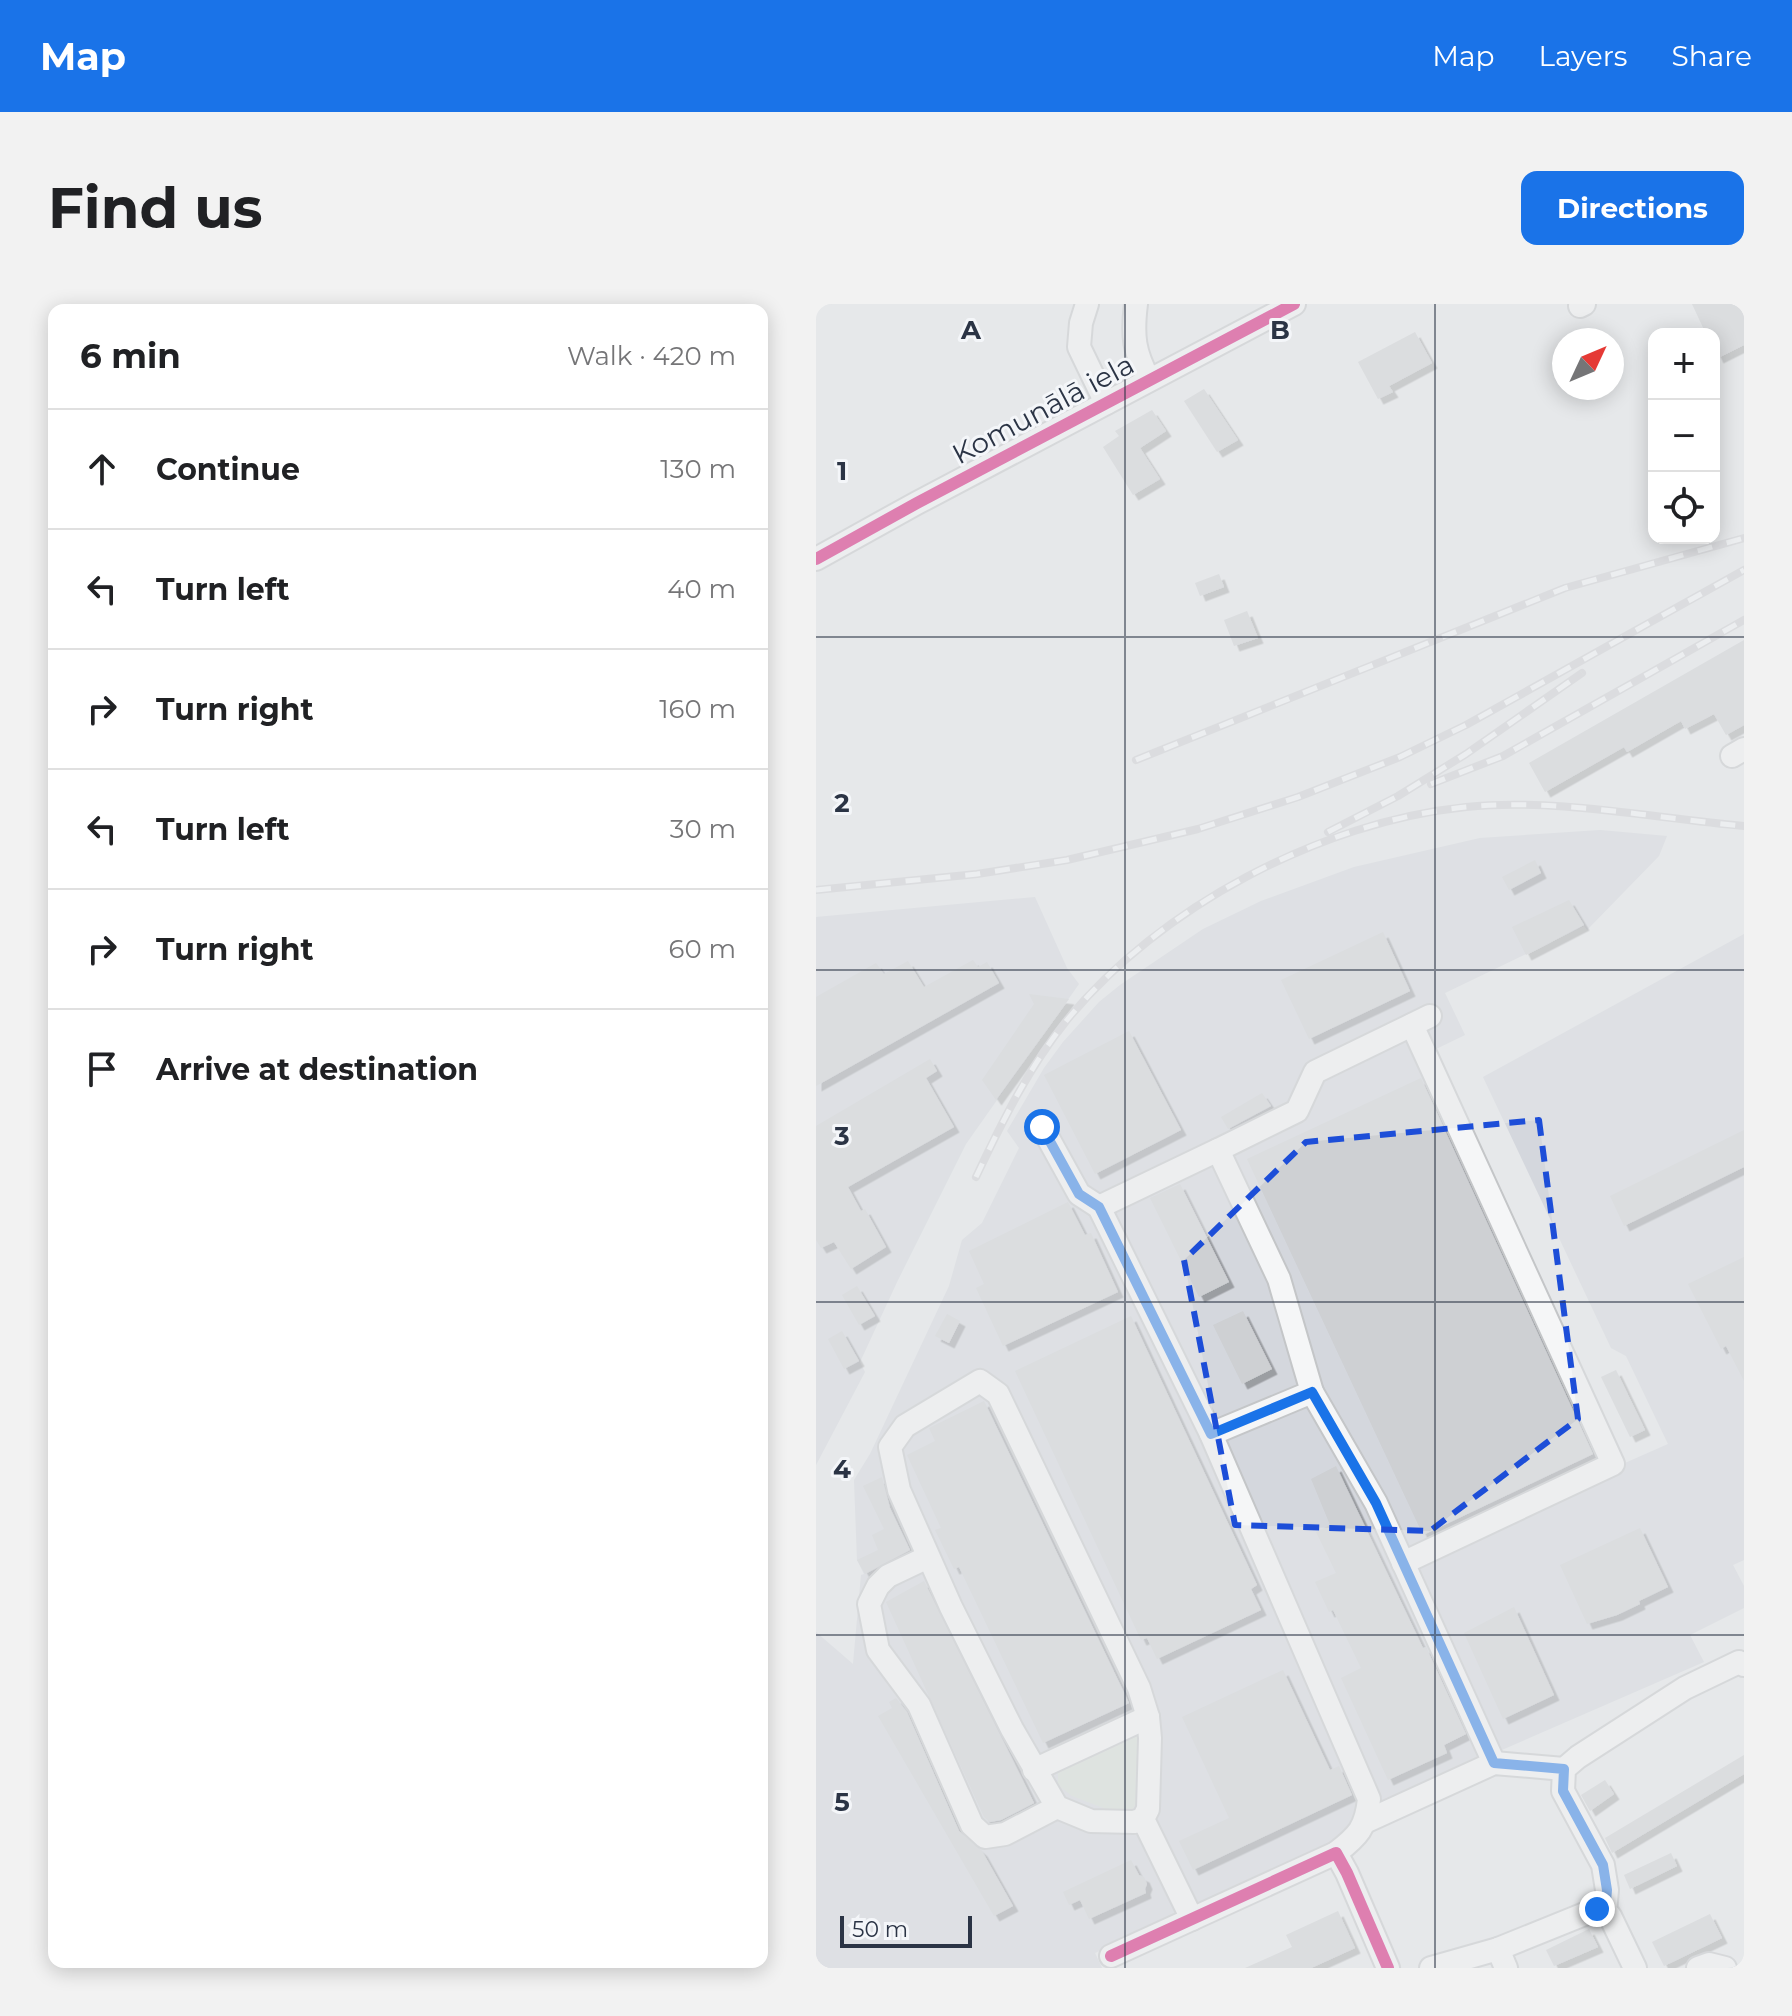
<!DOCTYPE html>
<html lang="en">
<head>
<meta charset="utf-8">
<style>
	:root { --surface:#fff; --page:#f2f2f2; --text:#202124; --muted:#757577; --line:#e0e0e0; --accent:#1a73e8 }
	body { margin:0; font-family:Montserrat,sans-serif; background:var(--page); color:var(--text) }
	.controls { position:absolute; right:24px; top:24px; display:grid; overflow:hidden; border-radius:16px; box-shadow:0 4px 20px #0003 }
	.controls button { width:72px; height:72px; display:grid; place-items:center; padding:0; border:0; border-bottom:2px solid var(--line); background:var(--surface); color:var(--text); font:40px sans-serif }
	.compass { position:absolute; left:736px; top:24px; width:72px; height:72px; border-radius:50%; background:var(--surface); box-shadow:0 4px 20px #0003; rotate:46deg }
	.scale { position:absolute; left:24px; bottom:20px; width:132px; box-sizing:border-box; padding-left:8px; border:4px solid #2b3445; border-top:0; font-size:22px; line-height:28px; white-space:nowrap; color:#2b3445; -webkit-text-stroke:6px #f4f6f9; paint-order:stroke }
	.stop { position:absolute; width:24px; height:24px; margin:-18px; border:6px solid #1a73e8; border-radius:50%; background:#fff }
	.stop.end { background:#1a73e8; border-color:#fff; box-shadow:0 2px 8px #0008 }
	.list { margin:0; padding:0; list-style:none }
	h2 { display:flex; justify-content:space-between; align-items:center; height:104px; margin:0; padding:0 32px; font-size:34px }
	h2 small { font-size:26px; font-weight:400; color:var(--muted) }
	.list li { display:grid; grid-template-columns:52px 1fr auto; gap:24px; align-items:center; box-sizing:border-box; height:120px; padding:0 32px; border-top:2px solid var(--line) }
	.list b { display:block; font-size:30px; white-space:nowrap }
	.list em { font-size:26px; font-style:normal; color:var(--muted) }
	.icon { flex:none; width:44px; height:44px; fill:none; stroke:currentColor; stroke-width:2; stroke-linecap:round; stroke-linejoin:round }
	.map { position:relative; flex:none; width:928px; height:1664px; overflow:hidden; border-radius:16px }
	header { display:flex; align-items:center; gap:48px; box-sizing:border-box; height:112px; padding:0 40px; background:var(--accent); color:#fff }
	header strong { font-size:38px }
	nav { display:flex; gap:44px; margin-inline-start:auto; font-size:28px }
	.intro { display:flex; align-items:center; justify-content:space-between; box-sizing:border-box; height:192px; padding:0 48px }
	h1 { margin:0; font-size:56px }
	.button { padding:20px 36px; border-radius:16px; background:var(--accent); color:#fff; font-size:28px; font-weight:700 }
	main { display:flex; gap:48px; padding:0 48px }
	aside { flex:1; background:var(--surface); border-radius:16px; box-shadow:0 4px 20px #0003 }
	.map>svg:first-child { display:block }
</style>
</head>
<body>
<header>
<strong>Map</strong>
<nav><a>Map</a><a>Layers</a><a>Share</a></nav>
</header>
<div class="intro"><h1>Find us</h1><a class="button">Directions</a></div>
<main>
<aside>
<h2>6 min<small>Walk · 420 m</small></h2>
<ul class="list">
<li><svg class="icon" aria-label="ahead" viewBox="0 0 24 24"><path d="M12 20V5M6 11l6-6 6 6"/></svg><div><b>Continue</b></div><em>130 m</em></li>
<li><svg class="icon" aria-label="left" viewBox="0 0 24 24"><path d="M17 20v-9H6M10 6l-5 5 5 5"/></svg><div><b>Turn left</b></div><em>40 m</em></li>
<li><svg class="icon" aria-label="right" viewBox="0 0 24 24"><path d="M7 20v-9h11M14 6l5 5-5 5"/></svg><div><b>Turn right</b></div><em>160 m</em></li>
<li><svg class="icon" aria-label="left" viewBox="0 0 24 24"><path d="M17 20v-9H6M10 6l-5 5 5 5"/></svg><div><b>Turn left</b></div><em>30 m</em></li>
<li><svg class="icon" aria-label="right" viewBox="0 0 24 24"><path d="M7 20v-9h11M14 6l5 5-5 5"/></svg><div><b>Turn right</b></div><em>60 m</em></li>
<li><svg class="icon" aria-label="arrive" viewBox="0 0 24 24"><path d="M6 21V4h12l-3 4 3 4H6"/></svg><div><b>Arrive at destination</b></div></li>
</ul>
</aside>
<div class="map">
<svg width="928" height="1664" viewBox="0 0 928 1664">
	<defs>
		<filter id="shadow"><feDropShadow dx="5.5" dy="5.5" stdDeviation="0" flood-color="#0004"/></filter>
	</defs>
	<rect width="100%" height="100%" fill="#e6e8ea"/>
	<g fill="#d4d7dd">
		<polygon points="784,526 851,532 843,552 771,626 768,622 629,689 649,731 620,745 809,1159 852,1140 810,1052 795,1044 667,773 928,630 928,1256 917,1261 928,1282 928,1304 874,1331 888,1358 543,1508 528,1535 279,1649 286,1664 0,1664 0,1328 37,1360 45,1271 48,1270 41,1256 38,1176 54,1150 133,982 146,936 166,919 203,844 191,827 228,764 247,738 283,698 304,681 387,625 445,597 538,563 664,534"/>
		<polygon points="219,593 251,664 263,680 150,840 82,976 44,1058 49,1068 0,1161 0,613"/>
	</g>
	<polygon fill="#d6ded6" points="318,1431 323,1434 324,1491 317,1505 303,1510 256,1492 242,1481 242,1465"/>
	<g fill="#ced0d3" filter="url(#shadow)">
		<polygon points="876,0 928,0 928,41 902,54 898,45 898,30 890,30"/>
		<polygon points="599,28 616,59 573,82 577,88 562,95 542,58"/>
		<polygon points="388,85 422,136 401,148 368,97"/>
		<polygon points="336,106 350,127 324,144 344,175 317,191 287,143 303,132 299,127"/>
		<polygon points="403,270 408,283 384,292 379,279"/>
		<polygon points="431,307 442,334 418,342 408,316"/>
		<polygon points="928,336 928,421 910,431 898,410 869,425 865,417 811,448 808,443 729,488 713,459"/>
		<polygon points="719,556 725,569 693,586 686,573"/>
		<polygon points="753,596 768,621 710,651 696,623"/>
		<polygon points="567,628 594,687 493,735 465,676"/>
		<polygon points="157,656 162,663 171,658 183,679 0,782 0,693 60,659 68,670 92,657 108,683"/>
		<polygon points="213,690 253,695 180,796 166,776 218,700"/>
		<polygon points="313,727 365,826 279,870 228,771"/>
		<polygon points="114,755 121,767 110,774 138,823 32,883 45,907 49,905 70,943 35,965 18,938 5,944 0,936 0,822"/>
		<polygon points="605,774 777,1150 607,1231 431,855"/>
		<polygon points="446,789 455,802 412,825 405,813"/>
		<polygon points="928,826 928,863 808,922 794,892"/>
		<polygon points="364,880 413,978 383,993 334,894"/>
		<polygon points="252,898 269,931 275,929 302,988 187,1042 160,984 168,980 153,947"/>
		<polygon points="928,953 928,1077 910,1042 905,1045 872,980"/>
		<polygon points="41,982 59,1012 43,1021 26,991"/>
		<polygon points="427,1007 456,1065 426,1080 397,1021"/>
		<polygon points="131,1010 144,1017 133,1039 119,1032"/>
		<polygon points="315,1012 441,1281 435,1285 445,1306 341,1355 331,1334 325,1336 199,1067"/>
		<polygon points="26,1027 43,1057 28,1065 12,1035"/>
		<polygon points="800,1066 829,1126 814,1133 785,1073"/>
		<polygon points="168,1097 313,1399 227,1439 143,1263 138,1265 119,1226 125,1224 91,1151 119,1137 113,1124"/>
		<polygon points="520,1162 607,1344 610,1343 650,1430 628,1441 631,1449 572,1476 525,1374 545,1364 517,1306 513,1308 499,1278 520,1269 500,1228 514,1221 495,1175"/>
		<polygon points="66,1173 74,1204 94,1246 49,1270 41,1256 62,1246 56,1231 68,1225 47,1182"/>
		<polygon points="824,1224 852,1283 823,1297 824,1300 801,1311 771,1320 744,1261"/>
		<polygon points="108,1277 218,1499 185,1516 174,1518 168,1513 70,1298"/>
		<polygon points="698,1303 738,1391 687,1415 648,1329"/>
		<polygon points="467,1366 514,1466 523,1462 536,1491 377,1566 363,1537 413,1514 366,1413"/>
		<polygon points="80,1394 91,1408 143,1527 166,1547 197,1602 178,1612 62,1412 76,1404 73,1398"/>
		<polygon points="928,1451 928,1470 796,1549 789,1534"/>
		<polygon points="789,1476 798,1490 774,1507 765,1491"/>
		<polygon points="855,1549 861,1562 814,1585 808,1571"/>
		<polygon points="315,1556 323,1571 328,1573 331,1580 329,1585 330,1589 273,1615 264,1596 253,1601 247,1588"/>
		<polygon points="522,1607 539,1644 495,1664 429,1664 476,1643 470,1631"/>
		<polygon points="894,1610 906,1634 848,1662 836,1638"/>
		<polygon points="773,1625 782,1643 738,1662 730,1646"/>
	</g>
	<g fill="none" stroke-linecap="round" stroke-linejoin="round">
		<g stroke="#c4c6c8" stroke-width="26">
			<g id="minor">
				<polyline points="271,0 265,19 263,43 290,99"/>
				<path d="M320,0C316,32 318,48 333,76"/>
				<polyline points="764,2 768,0"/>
				<polyline points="0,255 101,199 478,0"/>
				<polyline points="916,452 928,445"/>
				<path d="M226,823L263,890L283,903L395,1130L553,1495C550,1524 542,1532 520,1549L295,1652"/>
				<polyline points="283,903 402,846"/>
				<polyline points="496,1088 560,1199 678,1459"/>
				<polyline points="395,1130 496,1088 463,975 402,846 481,807 499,768 614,712"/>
				<polyline points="112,1253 72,1272 62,1282 53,1300 62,1346 103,1401 156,1521 169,1533 189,1530 241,1503"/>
				<polyline points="587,1259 797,1160 596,721"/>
				<polyline points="218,1466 332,1413"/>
				<polyline points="327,1515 318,1518 275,1517 241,1503 196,1425 135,1303 83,1186 74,1143 89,1122 164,1077 182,1090 323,1384 332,1413 334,1434 332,1505 327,1515 376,1615"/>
				<polyline points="551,1517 678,1459 748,1465"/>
				<polyline points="520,1549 531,1569 572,1664"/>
				<polyline points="789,1609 791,1586 787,1561 747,1487 748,1465 762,1453 869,1384 923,1358 928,1361"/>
				<polyline points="682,1645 690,1664"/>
				<polyline points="615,1664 682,1645 781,1605 794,1612 819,1664"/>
				<polyline points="882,1664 893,1660 909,1664"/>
			</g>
		</g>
		<use href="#minor" stroke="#f5f6f7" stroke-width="22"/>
		<g stroke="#cecfd2" stroke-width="8">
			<g id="rail">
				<polyline points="320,456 749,284 928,234"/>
				<polyline points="615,480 687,452 928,316"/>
				<polyline points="512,528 582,492 650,450 766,369"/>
				<polyline points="0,586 161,570 251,556 382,525 482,493 584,453 650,421 928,266"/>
				<path d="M160,873C186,818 213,763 251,716C344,603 504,518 650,503C741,494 836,514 928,522"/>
			</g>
		</g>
		<use href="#rail" stroke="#f4f6f9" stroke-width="5" stroke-dasharray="15" stroke-linecap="butt"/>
		<g stroke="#f4f6f9" stroke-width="17">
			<g id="cycleway">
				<polyline points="0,255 101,199 478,0"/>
				<polyline points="295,1652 520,1549 531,1569 572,1664"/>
			</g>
		</g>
		<use href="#cycleway" stroke="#d6006c" stroke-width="12"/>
	</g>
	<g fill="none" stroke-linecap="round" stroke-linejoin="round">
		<polyline stroke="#1a73e8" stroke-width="10" points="226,823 263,890 283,903 395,1130 496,1088 560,1199 678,1459 748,1465 747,1487 787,1561 791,1586 789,1609 781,1605"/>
	</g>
	<path d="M0 0H928V1664H0ZM723,816L762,1115L614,1227L419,1221L368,956L490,838Z" fill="#e6e8ea" fill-opacity=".55" fill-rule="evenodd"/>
	<path fill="none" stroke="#1d4ed8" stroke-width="6" stroke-dasharray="16 10" stroke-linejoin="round" d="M723,816L762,1115L614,1227L419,1221L368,956L490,838Z"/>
	<path fill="none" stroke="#2b3445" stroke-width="2" stroke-opacity="0.55" d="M309,0V1664M619,0V1664M0,333H928M0,666H928M0,998H928M0,1331H928"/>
	<g text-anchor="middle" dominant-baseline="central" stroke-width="6" stroke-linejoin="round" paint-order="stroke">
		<g font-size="28" fill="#2b3445" stroke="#f4f6f9">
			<text transform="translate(227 105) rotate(-28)">Komunālā iela</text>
		</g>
	</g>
	<g font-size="26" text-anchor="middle" font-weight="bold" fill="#2b3445" stroke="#f4f6f9" stroke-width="6" stroke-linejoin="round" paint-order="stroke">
		<text x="155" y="35">A</text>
		<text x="464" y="35">B</text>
		<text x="26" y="176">1</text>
		<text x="26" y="508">2</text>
		<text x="26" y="841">3</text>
		<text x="26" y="1174">4</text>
		<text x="26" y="1507">5</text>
	</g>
</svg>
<div class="controls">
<button>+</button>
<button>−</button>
<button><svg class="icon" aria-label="locate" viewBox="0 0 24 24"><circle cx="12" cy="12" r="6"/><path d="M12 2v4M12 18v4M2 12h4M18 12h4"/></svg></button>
</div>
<svg class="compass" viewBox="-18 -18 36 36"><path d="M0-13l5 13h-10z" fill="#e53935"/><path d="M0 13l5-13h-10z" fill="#757577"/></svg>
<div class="scale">50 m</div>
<div class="stop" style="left:226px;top:823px"></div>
<div class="stop end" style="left:781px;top:1605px"></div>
</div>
</main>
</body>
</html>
